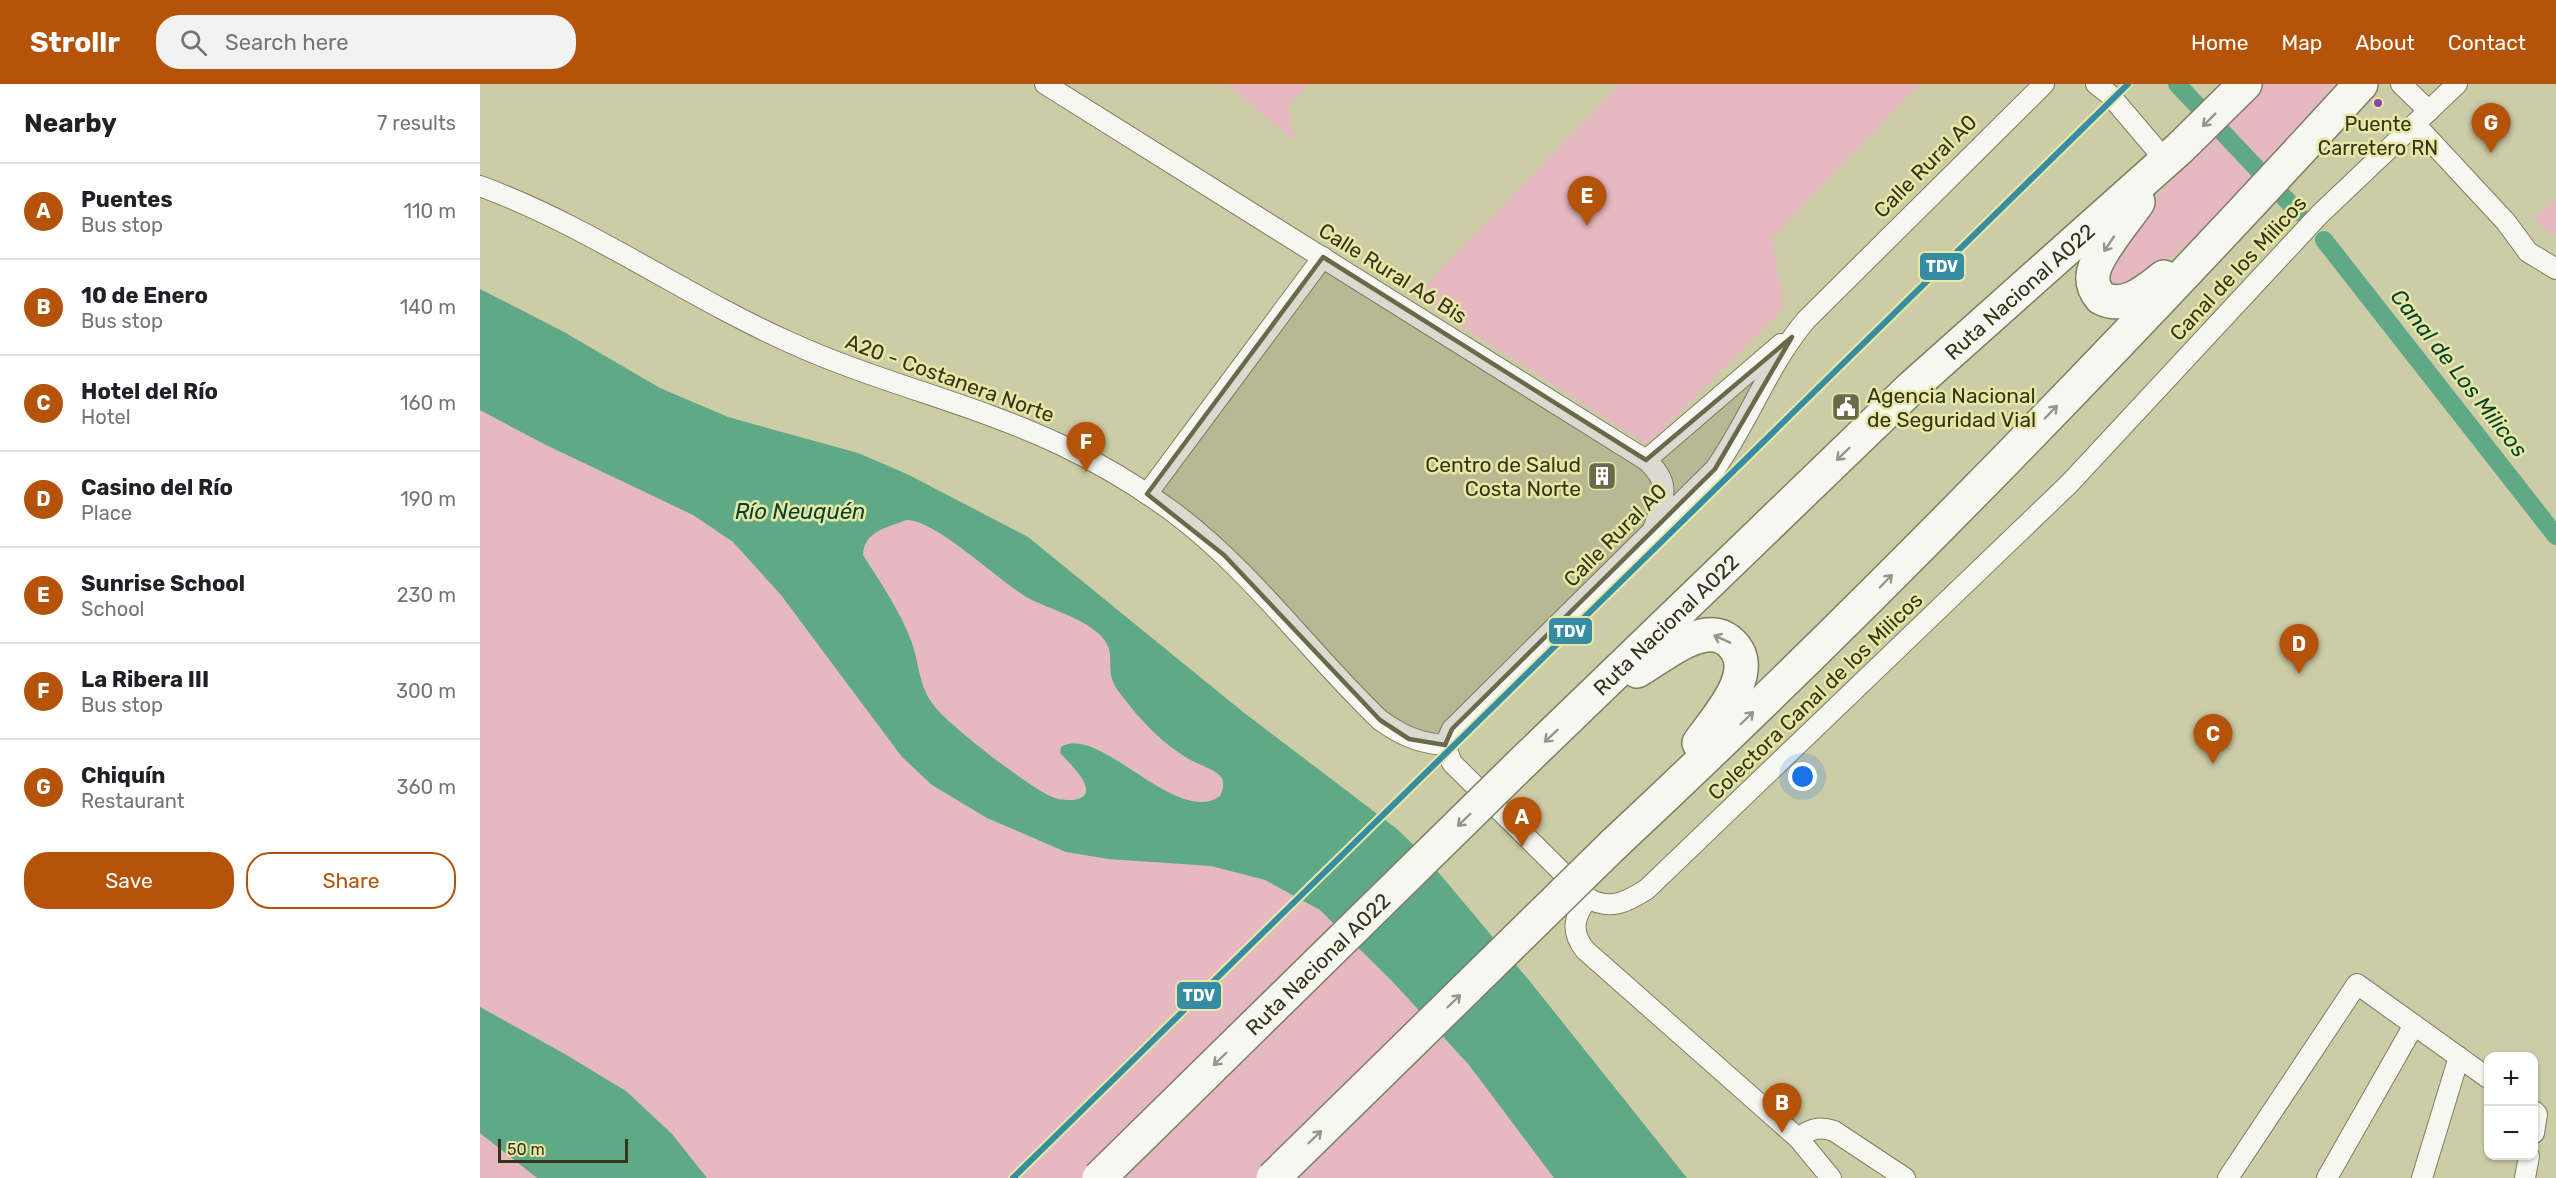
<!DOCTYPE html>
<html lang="en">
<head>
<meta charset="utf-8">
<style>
	:root { --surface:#fff; --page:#f2f2f2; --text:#202124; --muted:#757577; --line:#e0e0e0; --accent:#b45309 }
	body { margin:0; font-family:Rubik,sans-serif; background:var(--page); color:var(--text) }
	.controls { position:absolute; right:18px; bottom:18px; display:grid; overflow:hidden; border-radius:12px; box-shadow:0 2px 4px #0004 }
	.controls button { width:54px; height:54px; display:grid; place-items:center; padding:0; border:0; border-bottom:2px solid var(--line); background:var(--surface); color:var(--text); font:30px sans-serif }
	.scale { position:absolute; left:18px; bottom:15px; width:130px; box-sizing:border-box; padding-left:6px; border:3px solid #35341a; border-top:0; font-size:16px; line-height:21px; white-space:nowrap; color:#35341a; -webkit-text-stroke:4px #e8e8a5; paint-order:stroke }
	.you { position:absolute; left:1323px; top:693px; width:21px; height:21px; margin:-15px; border:4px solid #fff; border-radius:50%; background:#1a73e8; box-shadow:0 0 0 9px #1a73e833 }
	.badge { display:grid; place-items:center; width:39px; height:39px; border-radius:50%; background:var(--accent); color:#fff; font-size:20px; font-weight:700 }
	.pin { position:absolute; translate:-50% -50px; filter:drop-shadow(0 2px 3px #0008) }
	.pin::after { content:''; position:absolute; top:32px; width:21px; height:18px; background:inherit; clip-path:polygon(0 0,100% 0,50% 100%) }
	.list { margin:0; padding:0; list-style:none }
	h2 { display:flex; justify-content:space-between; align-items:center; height:78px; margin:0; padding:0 24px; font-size:26px }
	h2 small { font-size:20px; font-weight:400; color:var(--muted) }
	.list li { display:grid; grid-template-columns:39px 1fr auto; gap:18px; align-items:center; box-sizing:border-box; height:96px; padding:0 24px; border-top:2px solid var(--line) }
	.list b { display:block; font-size:22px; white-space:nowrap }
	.list p { margin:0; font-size:20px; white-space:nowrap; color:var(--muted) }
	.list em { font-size:20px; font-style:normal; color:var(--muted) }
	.actions { display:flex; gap:12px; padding:18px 24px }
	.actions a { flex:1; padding:14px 0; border:2px solid var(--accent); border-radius:24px; text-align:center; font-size:21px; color:var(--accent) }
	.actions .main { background:var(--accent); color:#fff }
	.icon { flex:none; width:33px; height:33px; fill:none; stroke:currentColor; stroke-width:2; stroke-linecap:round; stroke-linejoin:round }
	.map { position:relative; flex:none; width:2076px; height:1094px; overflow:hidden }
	header { display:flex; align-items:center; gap:36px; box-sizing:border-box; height:84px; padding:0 30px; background:var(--accent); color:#fff }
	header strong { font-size:28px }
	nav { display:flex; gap:33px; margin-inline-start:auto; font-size:21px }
	.search { width:420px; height:54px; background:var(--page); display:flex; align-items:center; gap:15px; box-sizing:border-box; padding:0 21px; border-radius:24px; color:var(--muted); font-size:22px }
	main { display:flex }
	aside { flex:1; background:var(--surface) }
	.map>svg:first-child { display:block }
</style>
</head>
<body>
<header>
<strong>Strollr</strong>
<div class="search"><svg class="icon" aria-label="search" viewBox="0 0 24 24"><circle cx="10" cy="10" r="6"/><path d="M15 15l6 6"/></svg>Search here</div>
<nav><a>Home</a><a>Map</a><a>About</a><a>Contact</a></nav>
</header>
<main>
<aside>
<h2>Nearby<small>7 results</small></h2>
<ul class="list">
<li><span class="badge">A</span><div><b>Puentes</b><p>Bus stop</p></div><em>110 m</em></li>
<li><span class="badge">B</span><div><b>10 de Enero</b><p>Bus stop</p></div><em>140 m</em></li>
<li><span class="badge">C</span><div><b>Hotel del Río</b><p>Hotel</p></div><em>160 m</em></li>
<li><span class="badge">D</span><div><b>Casino del Río</b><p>Place</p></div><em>190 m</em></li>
<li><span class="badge">E</span><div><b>Sunrise School</b><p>School</p></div><em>230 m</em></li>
<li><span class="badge">F</span><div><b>La Ribera III</b><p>Bus stop</p></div><em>300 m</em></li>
<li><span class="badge">G</span><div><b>Chiquín</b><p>Restaurant</p></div><em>360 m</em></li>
</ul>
<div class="actions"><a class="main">Save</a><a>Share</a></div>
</aside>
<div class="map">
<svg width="2076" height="1094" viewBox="0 0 2076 1094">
	<rect width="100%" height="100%" fill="#cccca7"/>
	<g fill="#e5b9bf">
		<polygon points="746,0 829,0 808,22 815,57"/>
		<polygon points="1140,0 1440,0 1292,154 1304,224 1167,361 935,212"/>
		<path d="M1781,0H1870L1738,138L1649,203L1633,206L1622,186C1668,117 1724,58 1781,0Z"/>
		<polygon points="2076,115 2076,153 2061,142 2054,133"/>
		<polygon points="0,326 64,360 213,431 253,458 301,511 422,673 452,701 507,734 586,768 628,775 731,782 785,796 840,826 912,897 989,981 1074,1094 227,1094 192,1050 146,1007 83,969 0,923"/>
		<path d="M426,436C455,435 519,497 548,514C571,526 598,532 618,549C634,564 629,573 631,591C632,601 643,613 650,622C666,642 684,661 707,674C716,680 732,684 739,691C746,697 743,706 740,712C704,739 643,669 607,661C600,660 591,661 583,661L581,669C592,682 618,699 597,715C590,716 582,717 575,714C552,706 465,639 452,619C439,601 439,579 432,559C421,528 400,498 383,471C384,447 407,444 426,436Z"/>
		<polygon points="0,1049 57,1094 0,1094"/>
	</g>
	<g fill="#5fa986" fill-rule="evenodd">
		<path d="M0,205L84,248L180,304L248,333L378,369L427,390L548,453L763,628L917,745L943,770L1052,900L1207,1094H1074L989,981L912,897L840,826L785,796L731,782L628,775L586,768L507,734L452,701L422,673L301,511L253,458L213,431L64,360L0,326ZM426,436C455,435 519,497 548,514C571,526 598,532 618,549C634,564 629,572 631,591C632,601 643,613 650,622C666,642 684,660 707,674C716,680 732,684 739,691C746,697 743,706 740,712C697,744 618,638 581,663L580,669C588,678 626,712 593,716C587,716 580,716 575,714C552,706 465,639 452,619C439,601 439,579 432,559C421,528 400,498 383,471C384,447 407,444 426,436Z"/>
		<polygon points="0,923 83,969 146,1007 192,1050 227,1094 57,1094 0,1049"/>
	</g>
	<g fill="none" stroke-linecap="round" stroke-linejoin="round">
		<g stroke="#5fa986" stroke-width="18">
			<polyline points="1697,0 1818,128"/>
			<polyline points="1844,156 2076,452"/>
		</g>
		<g stroke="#7e7e60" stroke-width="22">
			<g id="minor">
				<path d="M565,0L1166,376C1192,399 1184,413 1174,443"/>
				<polyline points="1616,0 1629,10 1686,77"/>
				<polyline points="1921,0 1949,27"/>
				<polyline points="1935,40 2026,138 2048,168 2076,185"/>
				<path d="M0,102C109,142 204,211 309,258C396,298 492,319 579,360C619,379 658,402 693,428C772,487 829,568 900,636C921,651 938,659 965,661"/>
				<polyline points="1166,376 1301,260"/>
				<polyline points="667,410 843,173"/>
				<path d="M965,661L972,679L1108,814C1130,827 1147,818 1167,805L1589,400L1840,130L1977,0"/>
				<path d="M965,661L972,645L1235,385C1269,337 1288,281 1326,236L1564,0"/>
				<path d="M1108,814C1094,832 1090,847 1105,866L1318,1054L1351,1094"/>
				<polyline points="2054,1027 2057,1030 2054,1049"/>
				<path d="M1318,1054C1330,1045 1339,1042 1354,1047L1425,1094"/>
				<polyline points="1748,1094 1877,900 2008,994"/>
				<polyline points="1847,1094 1934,941"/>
				<polyline points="1942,1094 1979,973"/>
				<polyline points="2045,1094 2049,1072"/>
			</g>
		</g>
		<g stroke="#7e7e60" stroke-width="36">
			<g id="trunk">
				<path d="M1658,118C1646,136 1614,172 1613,192C1612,201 1616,208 1621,214C1645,226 1666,207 1684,193"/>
				<path d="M1157,587C1176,576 1199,557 1221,552C1232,549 1243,551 1251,559C1281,588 1236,634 1219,659"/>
				<path id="s1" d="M1041,680L1432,303L1700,64L1765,0"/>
				<path d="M1133,761C1393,518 1641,262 1881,0"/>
			</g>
		</g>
		<use href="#minor" stroke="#f7f7f2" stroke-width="20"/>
		<use href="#trunk" stroke="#f7f7f2" stroke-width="33"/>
		<g stroke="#7e7e60" stroke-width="36" stroke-linecap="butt">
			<g id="trunk-bridge">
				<path id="s2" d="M619,1094L1041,680"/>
				<polyline points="793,1094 1133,761"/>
			</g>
		</g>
		<use href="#trunk-bridge" stroke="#f7f7f2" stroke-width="33"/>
		<g stroke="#e8e8a5" stroke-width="10">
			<polyline id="rail-1" points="533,1094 1648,0"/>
		</g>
		<use href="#rail-1" stroke="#368ca3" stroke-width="6"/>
	</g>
	<defs><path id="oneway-shaft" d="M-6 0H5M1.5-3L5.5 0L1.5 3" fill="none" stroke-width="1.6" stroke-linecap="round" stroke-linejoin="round" transform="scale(1.5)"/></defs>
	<g stroke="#969686">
		<use href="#oneway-shaft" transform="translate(1729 36) rotate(135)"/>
		<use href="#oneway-shaft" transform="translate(1629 160) rotate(124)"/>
		<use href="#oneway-shaft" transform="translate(1571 328) rotate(-46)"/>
		<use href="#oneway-shaft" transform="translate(1363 370) rotate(136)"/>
		<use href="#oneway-shaft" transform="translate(1406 497) rotate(-46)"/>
		<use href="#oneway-shaft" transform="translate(1242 555) rotate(-156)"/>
		<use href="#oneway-shaft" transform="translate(1267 634) rotate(-44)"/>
		<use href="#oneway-shaft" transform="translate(1071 652) rotate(137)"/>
		<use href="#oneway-shaft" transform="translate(984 736) rotate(136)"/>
		<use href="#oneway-shaft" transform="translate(974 917) rotate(-44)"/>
		<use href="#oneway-shaft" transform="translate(740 975) rotate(136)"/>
		<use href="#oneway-shaft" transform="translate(835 1053) rotate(-44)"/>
	</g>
	<path fill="#6a694b" fill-opacity="0.2" stroke="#6a694b" stroke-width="4.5" stroke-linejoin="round" d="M843,173L1166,376L1312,253L1235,385L972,645L965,661L929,655L900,636L744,471L667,410Z"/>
	<defs>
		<g id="civic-square" transform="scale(1.5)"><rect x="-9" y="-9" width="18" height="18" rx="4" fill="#6a694b" stroke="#e8e8a5"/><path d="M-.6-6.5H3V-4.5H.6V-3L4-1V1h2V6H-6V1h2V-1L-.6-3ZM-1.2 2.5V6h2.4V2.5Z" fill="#fff"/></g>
		<g id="building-square" transform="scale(1.5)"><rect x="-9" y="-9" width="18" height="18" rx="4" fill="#6a694b" stroke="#e8e8a5"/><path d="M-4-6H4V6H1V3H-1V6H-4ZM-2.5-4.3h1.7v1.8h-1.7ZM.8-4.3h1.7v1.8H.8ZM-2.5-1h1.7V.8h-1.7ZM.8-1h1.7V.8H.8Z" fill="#fff"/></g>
	</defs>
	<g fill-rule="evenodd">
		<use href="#civic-square" x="1366" y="323"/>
		<use href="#building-square" x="1122" y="392"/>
	</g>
	<circle fill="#8e44ad" stroke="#e8e8a5" stroke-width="2" cx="1898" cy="19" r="5"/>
	<g text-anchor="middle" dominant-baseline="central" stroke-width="5" stroke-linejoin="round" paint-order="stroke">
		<g font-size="20" fill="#35341a" stroke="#e8e8a5">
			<text x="1898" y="40">Puente<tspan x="1898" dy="24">Carretero RN</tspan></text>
		</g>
		<g font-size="21" fill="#35341a" stroke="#e8e8a5">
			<text transform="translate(1445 82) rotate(-45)">Calle Rural A0</text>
			<text transform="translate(1758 184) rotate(-47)">Canal de los Milicos</text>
			<text transform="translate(913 189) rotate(32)">Calle Rural A6 Bis</text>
			<text stroke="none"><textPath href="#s1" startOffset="687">Ruta Nacional A022</textPath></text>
			<text transform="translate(470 294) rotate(20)">A20 - Costanera Norte</text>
			<text transform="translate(1135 451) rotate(-45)">Calle Rural A0</text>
			<text stroke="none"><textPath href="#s1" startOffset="201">Ruta Nacional A022</textPath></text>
			<text transform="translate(1335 612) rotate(-44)">Colectora Canal de los Milicos</text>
			<text stroke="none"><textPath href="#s2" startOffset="306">Ruta Nacional A022</textPath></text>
		</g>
		<g font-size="21" fill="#35341a" stroke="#e8e8a5" text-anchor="start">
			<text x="1387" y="311">Agencia Nacional<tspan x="1387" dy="24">de Seguridad Vial</tspan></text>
			<text x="1101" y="380" text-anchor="end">Centro de Salud<tspan x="1101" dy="24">Costa Norte</tspan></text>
		</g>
		<g font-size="22" font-style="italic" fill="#013f2e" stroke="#e8e8a5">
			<text transform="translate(1979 289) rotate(52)">Canal de Los Milicos</text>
			<text x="320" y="427">Río Neuquén</text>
		</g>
	</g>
	<g stroke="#e8e8a5" stroke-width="2">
		<rect x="1439" y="168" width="46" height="29" rx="6" fill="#368ca3"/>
		<rect x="1068" y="533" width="45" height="28" rx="6" fill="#368ca3"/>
		<rect x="696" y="897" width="46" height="29" rx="6" fill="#368ca3"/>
	</g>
	<g font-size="16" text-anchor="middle" font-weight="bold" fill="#fff">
		<text x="1462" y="188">TDV</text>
		<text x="1090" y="553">TDV</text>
		<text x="719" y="917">TDV</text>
	</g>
</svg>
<div class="controls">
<button>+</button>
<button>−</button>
</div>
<div class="scale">50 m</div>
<div class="you"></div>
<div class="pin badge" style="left:1042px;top:763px">A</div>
<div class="pin badge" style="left:1302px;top:1049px">B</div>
<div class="pin badge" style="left:1733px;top:680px">C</div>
<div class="pin badge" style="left:1819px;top:590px">D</div>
<div class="pin badge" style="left:1107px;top:142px">E</div>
<div class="pin badge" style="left:606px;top:388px">F</div>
<div class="pin badge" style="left:2011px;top:69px">G</div>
</div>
</main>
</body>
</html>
